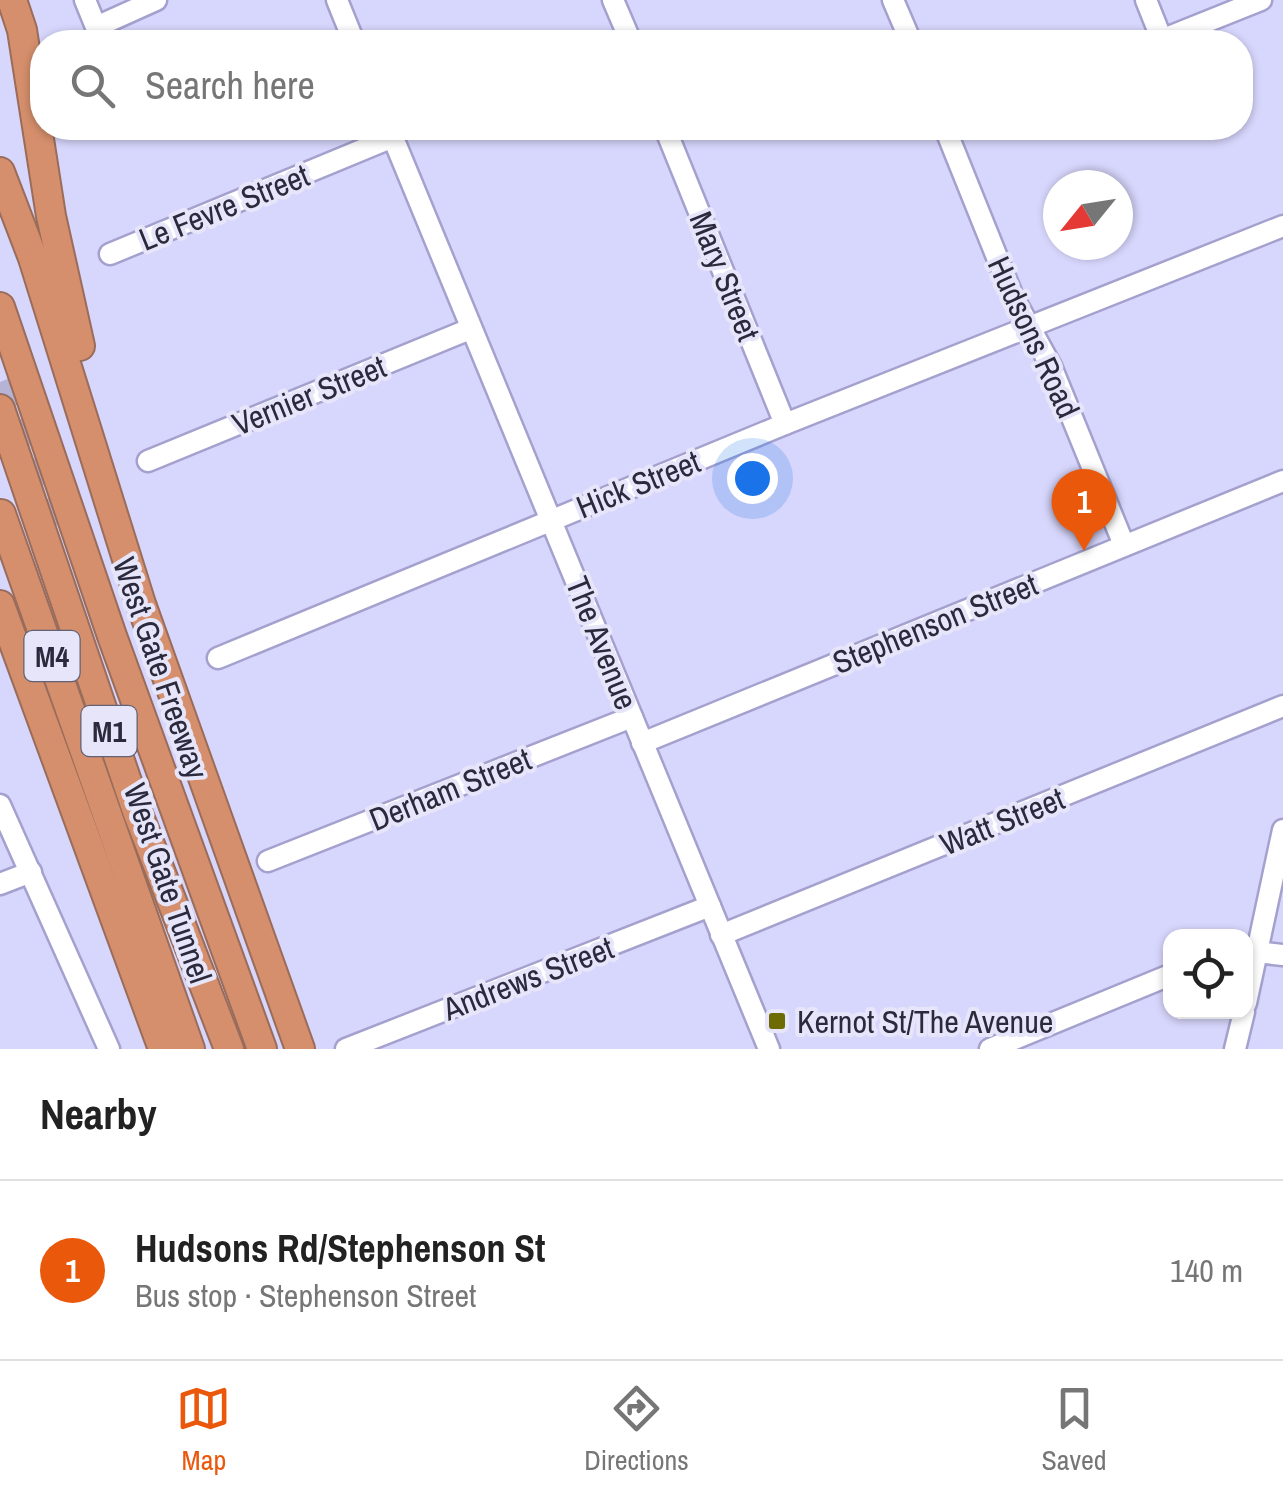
<!DOCTYPE html>
<html lang="en">
<head>
<meta charset="utf-8">
<style>
	:root { --surface:#fff; --page:#f6f6f6; --text:#222; --muted:#767676; --line:#e0e0e0; --accent:#ea580c }
	body { margin:0; font-family:"Archivo Narrow",sans-serif; background:var(--page); color:var(--text) }
	.controls { position:absolute; right:30px; bottom:30px; display:grid; overflow:hidden; border-radius:20px; box-shadow:0 2px 8px #0004 }
	.controls button { width:90px; height:90px; display:grid; place-items:center; padding:0; border:0; border-bottom:2px solid var(--line); background:var(--surface); color:var(--text); font:50px sans-serif }
	.compass { position:absolute; left:1043px; top:170px; width:90px; height:90px; border-radius:50%; background:var(--surface); box-shadow:0 2px 8px #0004; rotate:240deg }
	.you { position:absolute; left:752px; top:478px; width:35px; height:35px; margin:-25px; border:8px solid #fff; border-radius:50%; background:#1a73e8; box-shadow:0 0 0 15px #1a73e833 }
	.badge { display:grid; place-items:center; width:65px; height:65px; border-radius:50%; background:var(--accent); color:#fff; font-size:32px; font-weight:700 }
	.pin { position:absolute; translate:-50% -82px; filter:drop-shadow(0 2px 5px #0008) }
	.pin::after { content:''; position:absolute; top:52px; width:35px; height:30px; background:inherit; clip-path:polygon(0 0,100% 0,50% 100%) }
	.list { margin:0; padding:0; list-style:none }
	h2 { display:flex; justify-content:space-between; align-items:center; height:130px; margin:0; padding:0 40px; font-size:42px }
	h2 small { font-size:32px; font-weight:400; color:var(--muted) }
	.list li { display:grid; grid-template-columns:65px 1fr auto; gap:30px; align-items:center; box-sizing:border-box; height:180px; padding:0 40px; border-top:2px solid var(--line) }
	.list b { display:block; font-size:38px; white-space:nowrap }
	.list p { margin:0; font-size:32px; white-space:nowrap; color:var(--muted) }
	.list em { font-size:32px; font-style:normal; color:var(--muted) }
	.icon { flex:none; width:55px; height:55px; fill:none; stroke:currentColor; stroke-width:2; stroke-linecap:round; stroke-linejoin:round }
	.map { position:relative; flex:none; width:1283px; height:1049px; overflow:hidden }
	.search { position:absolute; background:var(--surface); box-shadow:0 2px 8px #0004; left:30px; right:30px; top:30px; height:110px; display:flex; align-items:center; gap:25px; box-sizing:border-box; padding:0 35px; border-radius:40px; color:var(--muted); font-size:38px }
	.sheet { height:310px; background:var(--surface) }
	nav { display:flex; justify-content:space-around; align-items:center; box-sizing:border-box; height:140px; border-top:2px solid var(--line); background:var(--surface); font-size:28px; color:var(--muted) }
	nav a { display:grid; justify-items:center; gap:5px }
	nav .on { color:var(--accent) }
	.map>svg:first-child { display:block }
</style>
</head>
<body>
<div class="map">
<svg width="1283" height="1049" viewBox="0 0 1283 1049">
	<rect width="100%" height="100%" fill="#d7d6fc"/>
	<g fill="none" stroke-linecap="round" stroke-linejoin="round">
		<polyline stroke="#b5b4d6" stroke-width="28" stroke-dasharray="28 14" stroke-linecap="butt" points="0,382 64,537"/>
		<g stroke="#a4a1cf" stroke-width="25">
			<g id="minor">
				<polyline points="85,0 96,27 156,0"/>
				<polyline points="337,0 354,42"/>
				<polyline points="613,0 631,42"/>
				<polyline points="893,0 911,42"/>
				<polyline points="1146,0 1162,40"/>
				<polyline points="1156,42 1261,0"/>
				<polyline points="389,128 769,1049"/>
				<polyline points="665,128 785,424"/>
				<polyline points="945,128 1013,297 1051,366 1124,545"/>
				<polyline points="110,254 393,137"/>
				<polyline points="148,461 470,329"/>
				<polyline points="218,658 785,424 1283,226"/>
				<polyline points="642,743 1283,481"/>
				<polyline points="0,805 109,1049"/>
				<polyline points="268,861 632,717"/>
				<polyline points="0,884 31,872"/>
				<polyline points="721,935 1283,706"/>
				<polyline points="1246,951 1283,955"/>
				<polyline points="1246,1003 1283,830"/>
				<polyline points="346,1049 710,906"/>
				<polyline points="990,1049 1170,975"/>
				<polyline points="1235,1049 1244,1012"/>
			</g>
		</g>
		<g stroke="#9a6c5b" stroke-width="32">
			<g id="highway">
				<polyline points="12,0 22,30 51,216 80,346"/>
				<polyline points="0,172 33,258 141,604 300,1049"/>
				<polyline points="0,307 112,636 262,1049"/>
				<polyline points="0,409 137,811 229,1049"/>
				<polyline points="1,514 190,1049"/>
				<polyline points="0,605 163,1049"/>
			</g>
		</g>
		<use href="#minor" stroke="#fff" stroke-width="20"/>
		<use href="#highway" stroke="#d58f6c" stroke-width="28"/>
	</g>
	<rect fill="#6e6a04" stroke="#e6e5f9" stroke-width="4" x="767" y="1011" width="20" height="20" rx="5"/>
	<g text-anchor="middle" dominant-baseline="central" stroke-width="8" stroke-linejoin="round" paint-order="stroke">
		<g fill="#e6e5f9" stroke="#636275" stroke-width="2.5">
			<rect x="24.5" y="631" width="55" height="50" rx="8"/>
			<rect x="81.5" y="706" width="55" height="50" rx="8"/>
		</g>
		<g font-size="30" font-weight="bold" fill="#2b2a3c">
			<text x="52" y="656">M4</text>
			<text x="109" y="731">M1</text>
		</g>
		<g font-size="32" fill="#2b2a3c" stroke="#e6e5f9">
			<text transform="translate(224 207) rotate(-22)">Le Fevre Street</text>
			<text transform="translate(725 276) rotate(68)">Mary Street</text>
			<text transform="translate(1034 337) rotate(65)">Hudsons Road</text>
			<text transform="translate(309 395) rotate(-22)">Vernier Street</text>
			<text transform="translate(638 484) rotate(-22)">Hick Street</text>
			<text transform="translate(935 623) rotate(-22)">Stephenson Street</text>
			<text transform="translate(602 643) rotate(68)">The Avenue</text>
			<text transform="translate(161 668) rotate(71)">West Gate Freeway</text>
			<text transform="translate(450 789) rotate(-22)">Derham Street</text>
			<text transform="translate(1002 821) rotate(-22)">Watt Street</text>
			<text transform="translate(168 883) rotate(71)">West Gate Tunnel</text>
			<text transform="translate(528 978) rotate(-21)">Andrews Street</text>
		</g>
		<g font-size="32" fill="#2b2a3c" stroke="#e6e5f9" text-anchor="start">
			<text x="797" y="1021">Kernot St/The Avenue</text>
		</g>
	</g>
</svg>
<div class="controls">
<button><svg class="icon" aria-label="locate" viewBox="0 0 24 24"><circle cx="12" cy="12" r="6"/><path d="M12 2v4M12 18v4M2 12h4M18 12h4"/></svg></button>
</div>
<svg class="compass" viewBox="-18 -18 36 36"><path d="M0-13l5 13h-10z" fill="#e53935"/><path d="M0 13l5-13h-10z" fill="#767676"/></svg>
<div class="you"></div>
<div class="pin badge" style="left:1084px;top:551px">1</div>
<div class="search"><svg class="icon" aria-label="search" viewBox="0 0 24 24"><circle cx="10" cy="10" r="6"/><path d="M15 15l6 6"/></svg>Search here</div>
</div>
<section class="sheet">
<h2>Nearby<small></small></h2>
<ul class="list">
<li><span class="badge">1</span><div><b>Hudsons Rd/Stephenson St</b><p>Bus stop · Stephenson Street</p></div><em>140 m</em></li>
</ul>
</section>
<nav>
<a class="on"><svg class="icon" aria-label="map" viewBox="0 0 24 24"><path d="M3 6l6-2 6 2 6-2v14l-6 2-6-2-6 2zM9 4v14M15 6v14"/></svg>Map</a>
<a><svg class="icon" aria-label="directions" viewBox="0 0 24 24"><path d="M12 3l9 9-9 9-9-9zM9 14v-3h6M13 9l2 2-2 2"/></svg>Directions</a>
<a><svg class="icon" aria-label="saved" viewBox="0 0 24 24"><path d="M7 4h10v16l-5-4-5 4z"/></svg>Saved</a>
</nav>
</body>
</html>
